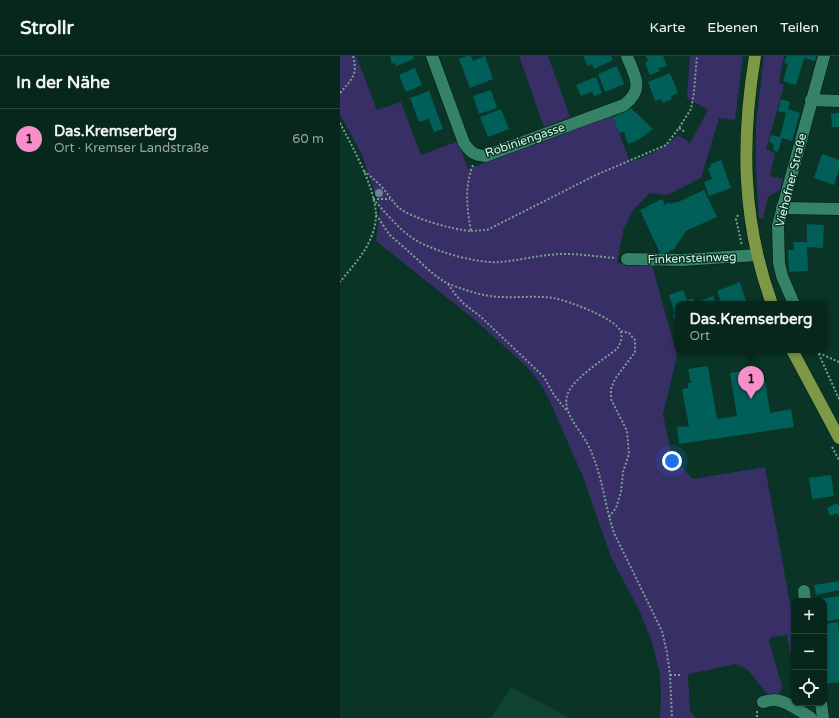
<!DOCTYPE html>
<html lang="de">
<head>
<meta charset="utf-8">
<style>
	:root { --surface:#07271c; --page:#102f25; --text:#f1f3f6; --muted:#98a5a3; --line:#28443b; --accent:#f98fc9 }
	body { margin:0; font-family:"Varela Round",sans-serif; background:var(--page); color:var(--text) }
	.controls { position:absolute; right:12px; bottom:12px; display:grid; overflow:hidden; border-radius:8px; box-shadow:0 1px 3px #0004 }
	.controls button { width:36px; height:36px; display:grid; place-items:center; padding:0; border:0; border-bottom:1px solid var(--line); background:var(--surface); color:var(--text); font:20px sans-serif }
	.you { position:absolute; left:332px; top:405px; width:14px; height:14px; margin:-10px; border:3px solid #fff; border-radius:50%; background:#1a73e8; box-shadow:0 0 0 6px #1a73e833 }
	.badge { display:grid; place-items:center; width:26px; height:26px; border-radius:50%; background:var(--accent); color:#111; font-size:13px; font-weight:700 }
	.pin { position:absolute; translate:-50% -33px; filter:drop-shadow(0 1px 2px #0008) }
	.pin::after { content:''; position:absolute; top:21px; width:14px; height:12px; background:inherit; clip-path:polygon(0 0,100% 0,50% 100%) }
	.popup { position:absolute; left:335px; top:245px; width:152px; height:52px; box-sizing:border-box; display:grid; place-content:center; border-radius:8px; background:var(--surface); filter:drop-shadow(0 1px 3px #0005); font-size:13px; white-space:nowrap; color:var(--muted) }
	.popup b { font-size:15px; color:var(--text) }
	.popup::after { content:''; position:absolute; left:50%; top:100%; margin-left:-8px; border:8px solid transparent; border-top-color:var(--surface) }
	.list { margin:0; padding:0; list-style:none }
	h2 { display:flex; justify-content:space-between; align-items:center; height:52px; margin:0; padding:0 16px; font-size:17px }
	h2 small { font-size:13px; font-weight:400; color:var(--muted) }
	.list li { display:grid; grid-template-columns:26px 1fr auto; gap:12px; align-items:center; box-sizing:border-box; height:60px; padding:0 16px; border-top:1px solid var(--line) }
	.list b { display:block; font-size:15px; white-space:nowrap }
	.list p { margin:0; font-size:13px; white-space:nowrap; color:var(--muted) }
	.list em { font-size:13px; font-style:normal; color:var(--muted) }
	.icon { flex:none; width:22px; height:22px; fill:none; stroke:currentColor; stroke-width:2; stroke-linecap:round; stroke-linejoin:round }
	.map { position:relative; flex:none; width:499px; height:662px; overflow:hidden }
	header { display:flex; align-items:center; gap:24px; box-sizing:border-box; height:56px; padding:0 20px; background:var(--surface); border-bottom:1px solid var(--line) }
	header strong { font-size:19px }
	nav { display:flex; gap:22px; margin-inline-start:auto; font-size:14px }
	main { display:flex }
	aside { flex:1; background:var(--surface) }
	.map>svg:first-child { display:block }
</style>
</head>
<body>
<header>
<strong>Strollr</strong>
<nav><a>Karte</a><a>Ebenen</a><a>Teilen</a></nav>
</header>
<main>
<aside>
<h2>In der Nähe<small></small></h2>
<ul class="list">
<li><span class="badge">1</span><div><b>Das.Kremserberg</b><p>Ort · Kremser Landstraße</p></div><em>60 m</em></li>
</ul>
</aside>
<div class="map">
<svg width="499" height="662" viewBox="0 0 499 662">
	<rect width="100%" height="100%" fill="#093426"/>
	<polygon fill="#104233" points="171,631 230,662 151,662"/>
	<g fill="#382f67">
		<path d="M0,0H16L37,54L61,46L81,99L118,85L128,113L272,58L290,106C309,100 324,92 338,79L350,87L368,54L347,42L350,0H403L395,64L379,62L361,122L327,139L310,137L293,154L283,175L277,207L312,209L337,300L323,358L331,398L353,423L425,411L454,569V615L447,579L431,581L429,585L442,630L440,638L430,641L407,613L396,608L349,618L348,622L350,655L356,662H320L321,640L320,618L312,586L300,556L271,501L243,421L208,341L199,326L186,310L135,264L36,185L40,155L37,143L22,99L0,58Z"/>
		<polygon points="179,0 208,0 230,61 204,71"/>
		<polygon points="424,0 444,0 439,27 444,29 426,93 435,97 430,120 443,123 440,134 428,141 423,163 419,162 416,115 416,68"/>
	</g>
	<g fill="#015f59">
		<polygon points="52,0 73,0 74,3 56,10 55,7 52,8 50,1"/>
		<polygon points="127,0 131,0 133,5 145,0 153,23 130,32 119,3"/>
		<polygon points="243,0 271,0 273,4 254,13 252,8 248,10"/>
		<polygon points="306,0 323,0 327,10 319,12 320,15 310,19 305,7 308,5"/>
		<polygon points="447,0 476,0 475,5 464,2 456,29 443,25 448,8 444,7"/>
		<polygon points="277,10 284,28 265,36 258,18"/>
		<polygon points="75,12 82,29 66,36 59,19"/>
		<polygon points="330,17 338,37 331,40 332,43 323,47 321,43 315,45 308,26"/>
		<polygon points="256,21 262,37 254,40 252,36 241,40 236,29"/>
		<polygon points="151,34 157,52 139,58 133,40"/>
		<polygon points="89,35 103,73 94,76 89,63 79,66 70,42"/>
		<polygon points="441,43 450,46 448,53 460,57 452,85 442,82 438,96 433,94 434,88 429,86 431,79 440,81 446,57 438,55"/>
		<polygon points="289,50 313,73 298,84 288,88 284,76 279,77 273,61 284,56"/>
		<polygon points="161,53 169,73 148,81 140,61"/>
		<polygon points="499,57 499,71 492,71 491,58"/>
		<polygon points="482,98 499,104 499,113 494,129 474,122"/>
		<polygon points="381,104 391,132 369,140 364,126 372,123 368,112 371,111 370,108"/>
		<polygon points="364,134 377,161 346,175 334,193 321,199 300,154 322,143 325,149 330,146 330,148 335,146 336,147"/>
		<polygon points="467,168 484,169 483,192 467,191 468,215 449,216 448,194 454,194 453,186 467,186"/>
		<polygon points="400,226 407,248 338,248 338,271 333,259 335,258 329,239 343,234 347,244 353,242 354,247 373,240 375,246 380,244 377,235"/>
		<polygon points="368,310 377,363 397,360 390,317 410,314 412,326 425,324 430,357 451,353 454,371 339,388 337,371 349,370 342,333 348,332 348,327 351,327 348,313"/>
		<polygon points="491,419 494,440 472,443 469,422"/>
		<polygon points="497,447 499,451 499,461 497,457 490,460 487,452"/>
		<polygon points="499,525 499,534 476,539 474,529"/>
		<polygon points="499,540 499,563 484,566 484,545 474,544"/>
		<polygon points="498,566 499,576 499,626 484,628 484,613 487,612 484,595 484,568"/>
	</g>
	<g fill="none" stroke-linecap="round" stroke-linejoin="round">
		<g stroke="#021911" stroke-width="13">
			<g id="minor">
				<path d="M92,0L124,87C130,96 134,99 145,100L284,49C305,33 295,21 287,0"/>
				<polyline points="471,44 499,45"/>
				<polyline points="442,152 499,153"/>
				<polyline points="287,203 342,204 417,199"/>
				<polyline points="454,248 442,220 439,207 438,169 484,0"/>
				<polyline points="464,535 465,545"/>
				<path d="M423,646C426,645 430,644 433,644C444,643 462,656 471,662"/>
				<polyline points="481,647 483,662"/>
			</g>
		</g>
		<g stroke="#021911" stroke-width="13">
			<g id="major">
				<path d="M415,0C401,86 402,165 432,248"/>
				<polyline points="452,294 499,382"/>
			</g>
		</g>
		<g stroke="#78a090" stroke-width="2" stroke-dasharray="2 2" stroke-linecap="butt">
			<path d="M0,37C12,23 18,19 13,0"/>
			<path d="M0,67C13,92 35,131 36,159C36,168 33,178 29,186C22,201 10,213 0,226"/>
			<polyline points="339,72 345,76"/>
			<path d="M24,115C29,119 35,124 40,129C47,136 51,144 58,151C70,162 114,174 131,175C127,152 124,132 133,109"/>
			<path d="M33,143C46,157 60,175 77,185C97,196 138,208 161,206C182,204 203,198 225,198C242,198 259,201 276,202"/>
			<polyline points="33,143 50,143"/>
			<path d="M36,159C41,165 45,173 50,179C56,185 63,190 68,195C80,205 95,222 109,228C122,233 136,238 150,240C171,243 193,239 214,242C228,245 276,262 281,276C283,282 280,288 277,293C264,303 236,321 229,335C219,353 239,372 247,387C262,415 264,447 274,477L322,575L327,597L330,619L332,662"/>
			<polyline points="398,159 396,163 402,190"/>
			<polyline points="131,175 147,174 256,119 326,89 339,72 351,53 354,36 357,0"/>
			<polyline points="108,228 115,238 124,248 140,260 204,321 214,339 227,355"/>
			<polyline points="477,294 499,343"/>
			<polyline points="479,297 499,306"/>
			<polyline points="492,391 499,404"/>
			<polyline points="269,461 276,452 281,436 283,416 289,398 287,375 271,343 271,333 275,323 295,296 295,284 289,277 280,275"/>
			<polyline points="330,619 340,619"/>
			<polyline points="417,655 417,662"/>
		</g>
		<use href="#minor" stroke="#358267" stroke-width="12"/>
		<use href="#major" stroke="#7d9946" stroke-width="12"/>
	</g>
	<circle fill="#70829a" cx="39" cy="137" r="4"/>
	<g text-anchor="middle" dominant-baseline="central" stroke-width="3" stroke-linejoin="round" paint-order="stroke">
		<g font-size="12" fill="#d3f8e8" stroke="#093426">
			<text transform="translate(185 84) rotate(-19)">Robiniengasse</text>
			<text transform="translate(451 124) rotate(-76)">Viehofner Straße</text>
			<text transform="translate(352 202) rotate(-2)">Finkensteinweg</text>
		</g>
	</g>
</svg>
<div class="controls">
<button>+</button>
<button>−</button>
<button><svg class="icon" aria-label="locate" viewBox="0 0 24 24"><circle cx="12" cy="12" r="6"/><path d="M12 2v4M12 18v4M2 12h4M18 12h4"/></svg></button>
</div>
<div class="you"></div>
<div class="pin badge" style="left:411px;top:343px">1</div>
<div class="popup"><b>Das.Kremserberg</b>Ort</div>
</div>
</main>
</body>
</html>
